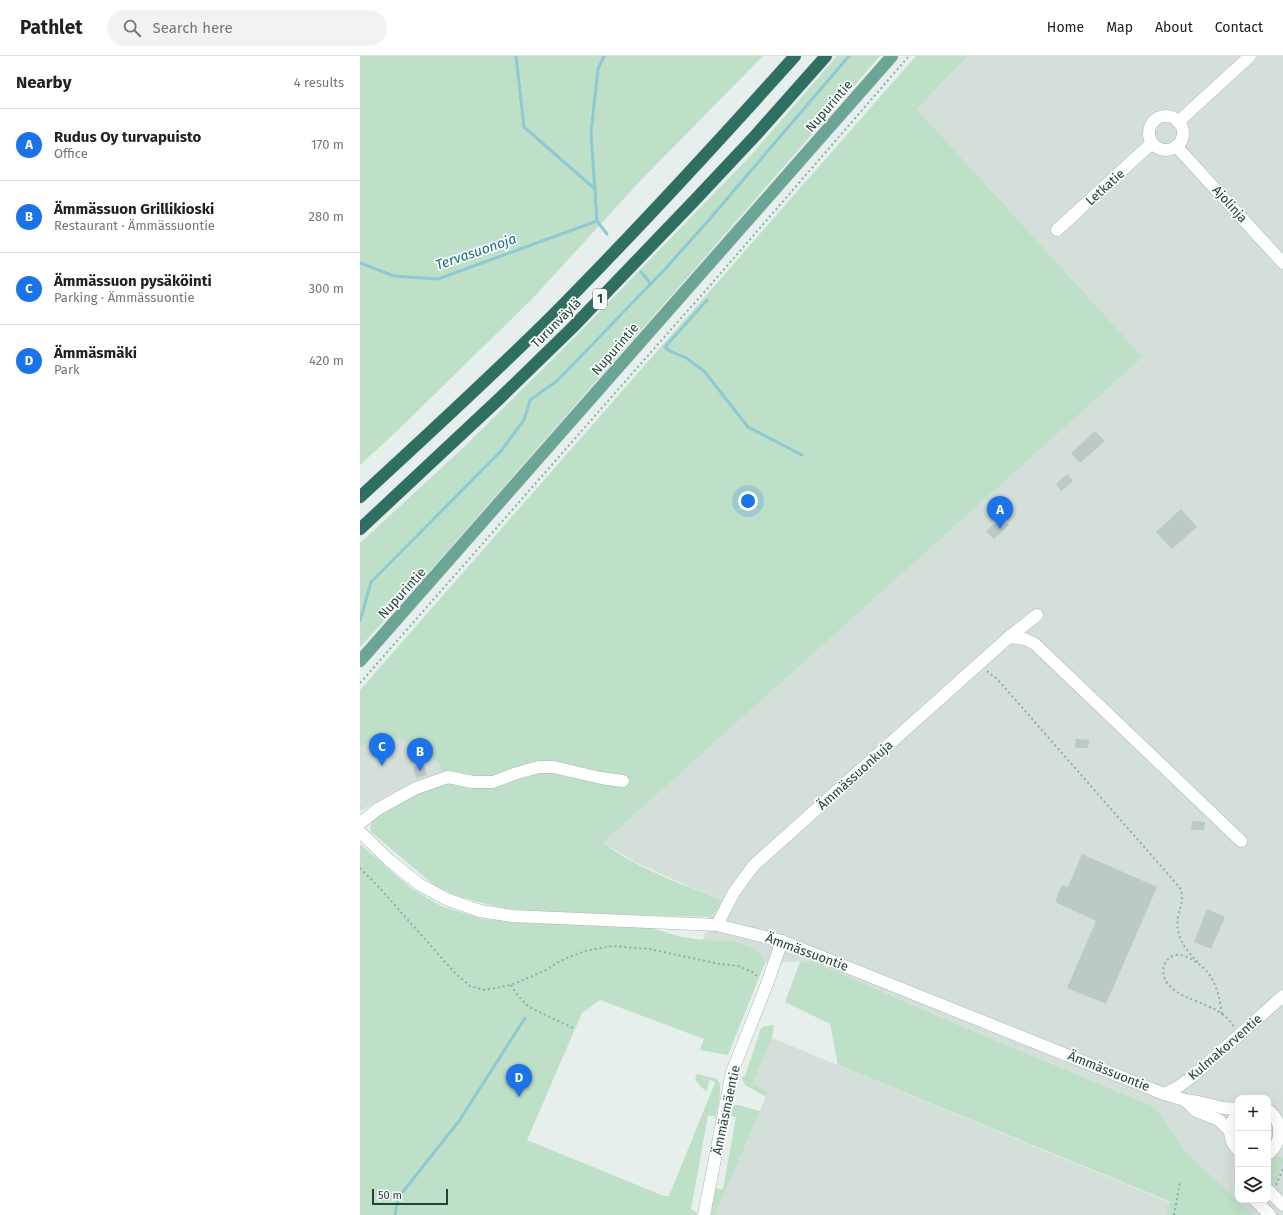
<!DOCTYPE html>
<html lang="en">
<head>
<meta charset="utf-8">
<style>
	:root { --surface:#fff; --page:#f2f2f2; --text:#202124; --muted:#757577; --line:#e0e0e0; --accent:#1a73e8 }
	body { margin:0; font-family:"Fira Sans",sans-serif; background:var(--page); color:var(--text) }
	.controls { position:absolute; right:12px; bottom:12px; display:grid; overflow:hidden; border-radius:8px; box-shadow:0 4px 16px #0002 }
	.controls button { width:36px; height:36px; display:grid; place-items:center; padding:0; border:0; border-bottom:1px solid var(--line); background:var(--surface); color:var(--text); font:20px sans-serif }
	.scale { position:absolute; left:12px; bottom:10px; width:76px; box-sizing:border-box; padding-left:4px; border:2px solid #24423a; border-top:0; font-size:11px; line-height:14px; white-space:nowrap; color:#24423a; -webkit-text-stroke:3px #f7fbf9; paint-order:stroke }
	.you { position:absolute; left:388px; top:445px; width:14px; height:14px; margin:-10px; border:3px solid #fff; border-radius:50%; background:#1a73e8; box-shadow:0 0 0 6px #1a73e833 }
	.badge { display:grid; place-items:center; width:26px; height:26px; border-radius:50%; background:var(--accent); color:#fff; font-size:13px; font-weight:700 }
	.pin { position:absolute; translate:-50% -33px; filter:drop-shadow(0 1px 2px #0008) }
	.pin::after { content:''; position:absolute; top:21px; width:14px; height:12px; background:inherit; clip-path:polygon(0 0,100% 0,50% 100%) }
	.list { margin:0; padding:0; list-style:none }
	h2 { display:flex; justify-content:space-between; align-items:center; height:52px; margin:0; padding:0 16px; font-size:17px }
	h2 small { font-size:13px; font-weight:400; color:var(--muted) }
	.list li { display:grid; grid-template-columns:26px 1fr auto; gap:12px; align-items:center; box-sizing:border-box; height:72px; padding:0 16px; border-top:1px solid var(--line) }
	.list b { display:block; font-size:15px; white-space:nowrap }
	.list p { margin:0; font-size:13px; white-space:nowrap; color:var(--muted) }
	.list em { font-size:13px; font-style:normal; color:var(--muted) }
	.icon { flex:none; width:22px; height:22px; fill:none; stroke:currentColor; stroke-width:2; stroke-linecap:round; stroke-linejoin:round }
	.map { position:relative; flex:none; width:923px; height:1159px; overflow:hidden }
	header { display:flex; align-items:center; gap:24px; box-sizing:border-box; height:56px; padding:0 20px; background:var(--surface); border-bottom:1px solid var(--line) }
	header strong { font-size:19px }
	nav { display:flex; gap:22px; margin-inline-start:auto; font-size:14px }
	.search { width:280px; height:36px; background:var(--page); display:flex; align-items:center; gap:10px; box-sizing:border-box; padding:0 14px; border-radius:22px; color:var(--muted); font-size:15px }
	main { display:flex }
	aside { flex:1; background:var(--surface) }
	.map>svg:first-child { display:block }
</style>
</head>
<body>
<header>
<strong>Pathlet</strong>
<div class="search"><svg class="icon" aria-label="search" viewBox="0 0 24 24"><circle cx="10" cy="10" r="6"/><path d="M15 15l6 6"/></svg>Search here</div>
<nav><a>Home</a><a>Map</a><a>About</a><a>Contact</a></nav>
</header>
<main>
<aside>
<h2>Nearby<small>4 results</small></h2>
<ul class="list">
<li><span class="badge">A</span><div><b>Rudus Oy turvapuisto</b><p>Office</p></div><em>170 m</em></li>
<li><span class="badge">B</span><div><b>Ämmässuon Grillikioski</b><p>Restaurant · Ämmässuontie</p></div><em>280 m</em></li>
<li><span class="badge">C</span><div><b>Ämmässuon pysäköinti</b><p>Parking · Ämmässuontie</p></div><em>300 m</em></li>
<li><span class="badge">D</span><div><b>Ämmäsmäki</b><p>Park</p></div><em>420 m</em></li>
</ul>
</aside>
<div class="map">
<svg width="923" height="1159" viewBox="0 0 923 1159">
	<rect width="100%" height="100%" fill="#e6efeb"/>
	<g fill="#d4dfda" fill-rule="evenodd">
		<path d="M608,0H923V1159H893L824,1094L795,1051L589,965L452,905L405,907L402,899L391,891L375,885L343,884L349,861L357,855L362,844L328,830L275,806L243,787L783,301L557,53ZM878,1042H908V1144H878Z"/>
		<polygon points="35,682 60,691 81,710 81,719 49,728 0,755 0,691 11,685"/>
		<polygon points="412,982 811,1147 806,1159 357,1159 356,1157 408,1036 393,1027"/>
	</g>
	<g fill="#bfe0c8">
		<polygon points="0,0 403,0 281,124 173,242 37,375 0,409"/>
		<polygon points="477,0 520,0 339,208 54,533 0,591 0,487 103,392 216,280 393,97"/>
		<path d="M556,0H608L557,53L783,301L243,787C276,812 324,829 362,844L357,855L349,861L190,857L141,852L97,840L74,829L11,776L10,770L14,763L52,740L67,733L84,729L81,719V710L60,691L35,682L11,685L0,691V634Z"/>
		<path d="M0,788L51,832L81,850L123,863L161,867L217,868L287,871L322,881L343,884L375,885L391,891L402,899L405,907L368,999L340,994L344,983L240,944L222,957L167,1084L304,1140H309L355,1027L354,1025L349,1024L347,1035L342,1032L335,1024L337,1018L357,1023C364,1031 357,1051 356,1061L348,1059L331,1153L337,1157V1159H0Z"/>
		<polygon points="452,905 589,965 795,1051 824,1094 893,1159 806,1159 811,1146 478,1009 470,968 425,946 440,906"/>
		<polygon points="414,969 412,982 393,1027 408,1036 406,1041 385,1029 381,1021 385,1020 401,972 406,970"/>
		<polygon points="375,1049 378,1049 400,1055 356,1157 357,1159 351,1159 355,1132 363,1133 376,1061 368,1059 371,1052"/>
		<polygon points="915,1101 921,1101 923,1102 923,1107 913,1133 908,1128 908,1107"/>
	</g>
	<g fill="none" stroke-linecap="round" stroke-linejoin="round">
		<g stroke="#8ec9d4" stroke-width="3">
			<polyline points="156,0 164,71 235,133"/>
			<polyline points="237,165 231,77 238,13 244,0"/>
			<polyline points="237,165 247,178"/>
			<polyline points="0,207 34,220 78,223 237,165"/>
			<polyline points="281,216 291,228"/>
			<polyline points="347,244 305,291 310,295 326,302 344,315 388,371 442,399"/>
			<polyline points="0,565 11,526 141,395 164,364 170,344 197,325 306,212 348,165 489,0"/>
			<polyline points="35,1159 38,1142 99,1065 165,962"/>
		</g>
	</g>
	<g fill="#bbcac4">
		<polygon points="735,375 745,385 720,407 711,397"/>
		<polygon points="707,418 713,425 701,435 696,428"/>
		<polygon points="821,453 837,471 812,493 796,476"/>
		<polygon points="642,461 649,469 634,483 626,475"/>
		<polygon points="716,683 729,684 728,692 715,692"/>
		<polygon points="64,709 67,719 56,722 53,711"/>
		<polygon points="832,765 845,766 844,774 831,774"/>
		<polygon points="722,798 797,831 746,948 707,932 736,865 695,846 702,829 708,831"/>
		<polygon points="847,853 865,861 851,893 834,886"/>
	</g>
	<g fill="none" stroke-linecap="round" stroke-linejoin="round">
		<g stroke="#a8b8b2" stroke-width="13">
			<g id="minor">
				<circle cx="806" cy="77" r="17"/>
				<polyline points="818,66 890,0"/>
				<polyline points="816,90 923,207"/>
				<polyline points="697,174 792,87"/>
				<polyline points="649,581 665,583 675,588 881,785"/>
				<polyline points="0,767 18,753 56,732 88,721 113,726 133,726 157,717 179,711 193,711 241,722 263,725"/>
				<polyline points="0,776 30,805 59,828 86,843 120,855 152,860 357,869 422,885 804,1038 825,1044 838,1046 863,1052 878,1053"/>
				<polyline points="357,869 374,836 394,809 649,581 677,559"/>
				<polyline points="804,1038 818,1031 833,1020 923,940"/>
				<polyline points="825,1044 836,1055 859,1064 870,1075"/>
				<path d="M908,1054C923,1065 923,1086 908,1098"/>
				<path d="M878,1057C868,1068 867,1083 878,1094"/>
				<polyline points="908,1134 923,1149"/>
				<polyline points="895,1144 910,1159"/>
				<polyline points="344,1159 372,1016 407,928 422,885"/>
			</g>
		</g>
		<g stroke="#c2cac8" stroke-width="13">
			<polyline id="major" points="0,605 532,0"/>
		</g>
		<g stroke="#c2cac8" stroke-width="13">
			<g id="highway">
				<path d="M0,441C66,380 133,319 197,255C279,172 357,87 435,0"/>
				<polyline points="0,473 139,343 212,272 334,145 395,80 466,0"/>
			</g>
		</g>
		<g stroke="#86b3a5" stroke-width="2" stroke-dasharray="2 3" stroke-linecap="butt">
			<path d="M627,615L638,624L821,833C824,846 820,849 818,861C815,881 826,895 840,908"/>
			<polyline points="0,627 299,287 347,233 549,0"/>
			<polyline points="0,812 17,829 95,917 110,930 125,934 151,929 184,915 204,903 225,895 252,890 289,893 360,908 378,910 392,916 398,921"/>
			<polyline points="151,929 158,940 169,951 215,973"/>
			<path d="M862,958C858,932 853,913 827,901C809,892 796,913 808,928C823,947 860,946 874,971"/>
			<polyline points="916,1129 923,1113"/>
			<polyline points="814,1159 820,1126"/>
		</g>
		<use href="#minor" stroke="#fff" stroke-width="12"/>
		<use href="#major" stroke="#6aa596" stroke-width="12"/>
		<use href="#highway" stroke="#2f6f62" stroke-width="12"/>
	</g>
	<g text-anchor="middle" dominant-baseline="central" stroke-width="3.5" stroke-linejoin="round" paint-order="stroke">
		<rect fill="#f7fbf9" stroke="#637a73" stroke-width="1" x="233" y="233" width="14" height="20" rx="3"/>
		<g font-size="12" font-weight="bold" fill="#24423a">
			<text x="240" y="243">1</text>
		</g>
		<g font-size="13" fill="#24423a" stroke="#f7fbf9">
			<text transform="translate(469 50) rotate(-49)">Nupurintie</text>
			<text transform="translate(745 131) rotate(-42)">Letkatie</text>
			<text transform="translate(870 148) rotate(48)">Ajolinja</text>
			<text transform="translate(196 267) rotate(-45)">Turunväylä</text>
			<text transform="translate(255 293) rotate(-49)">Nupurintie</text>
			<text transform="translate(42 537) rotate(-48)">Nupurintie</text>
			<text transform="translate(495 719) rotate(-42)">Ämmässuonkuja</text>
			<text transform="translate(447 896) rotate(20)">Ämmässuontie</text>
			<text transform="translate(865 991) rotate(-41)">Kulmakorventie</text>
			<text transform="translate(749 1015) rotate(22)">Ämmässuontie</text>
			<text transform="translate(366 1054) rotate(-78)">Ämmäsmäentie</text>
		</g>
		<g font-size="14" font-style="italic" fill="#1c6f80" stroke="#f7fbf9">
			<text transform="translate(116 196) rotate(-19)">Tervasuonoja</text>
		</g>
	</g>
</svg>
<div class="controls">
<button>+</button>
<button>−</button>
<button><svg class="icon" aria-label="layers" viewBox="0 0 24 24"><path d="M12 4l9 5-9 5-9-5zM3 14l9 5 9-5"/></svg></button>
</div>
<div class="scale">50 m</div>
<div class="you"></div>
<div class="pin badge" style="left:640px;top:473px">A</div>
<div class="pin badge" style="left:60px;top:715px">B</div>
<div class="pin badge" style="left:22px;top:710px">C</div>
<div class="pin badge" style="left:159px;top:1041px">D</div>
</div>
</main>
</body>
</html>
